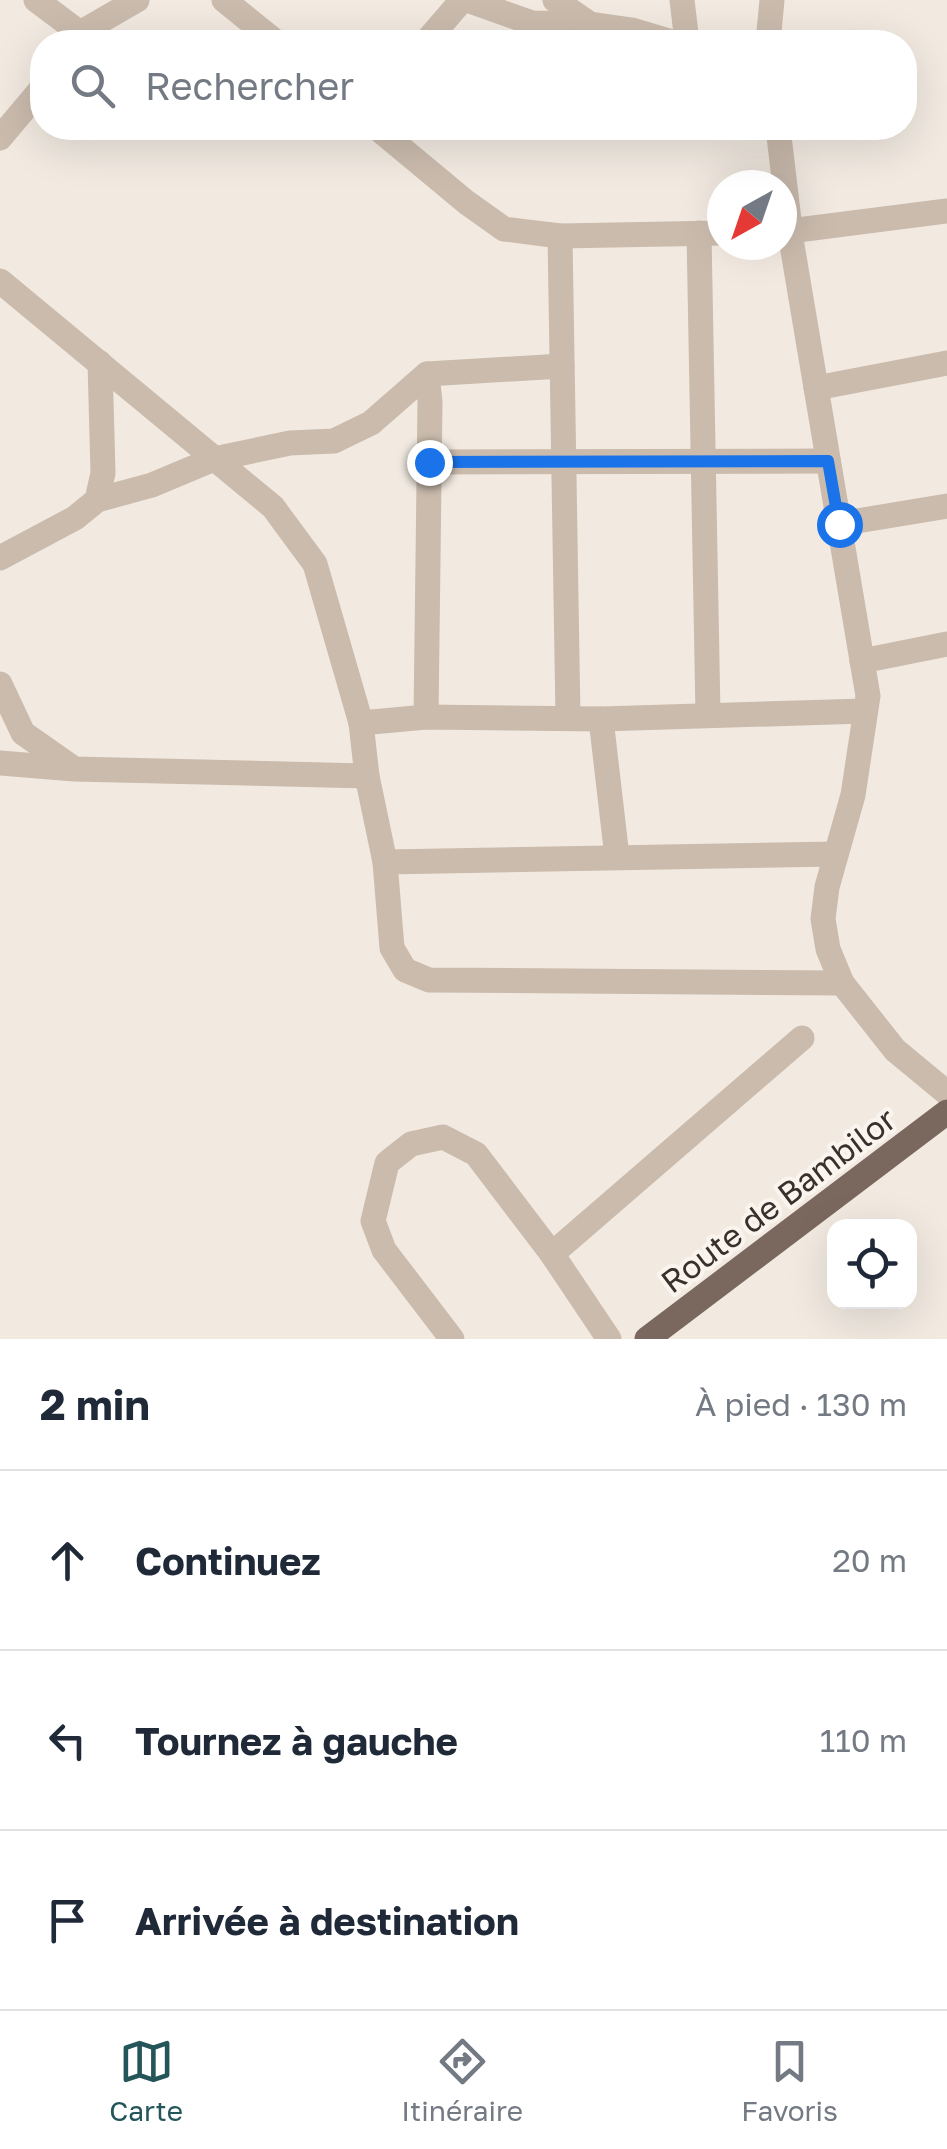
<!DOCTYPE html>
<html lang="fr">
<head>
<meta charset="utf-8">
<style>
	:root { --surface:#fff; --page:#f6f6f7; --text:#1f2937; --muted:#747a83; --line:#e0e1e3; --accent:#235559 }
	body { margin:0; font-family:"Golos Text",sans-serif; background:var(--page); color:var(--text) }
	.controls { position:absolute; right:30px; bottom:30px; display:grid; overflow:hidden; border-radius:20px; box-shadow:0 10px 40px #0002 }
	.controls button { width:90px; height:90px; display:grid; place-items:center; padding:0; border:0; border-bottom:2px solid var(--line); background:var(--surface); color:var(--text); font:50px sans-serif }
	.compass { position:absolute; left:707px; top:170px; width:90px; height:90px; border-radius:50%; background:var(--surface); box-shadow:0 10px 40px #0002; rotate:220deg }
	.stop { position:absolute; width:30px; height:30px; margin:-22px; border:8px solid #1a73e8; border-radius:50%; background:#fff }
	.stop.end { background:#1a73e8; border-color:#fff; box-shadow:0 2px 10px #0008 }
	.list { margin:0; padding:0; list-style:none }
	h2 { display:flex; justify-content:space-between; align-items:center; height:130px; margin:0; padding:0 40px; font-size:42px }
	h2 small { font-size:32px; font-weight:400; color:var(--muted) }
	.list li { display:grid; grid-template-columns:65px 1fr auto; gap:30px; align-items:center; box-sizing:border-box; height:180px; padding:0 40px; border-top:2px solid var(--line) }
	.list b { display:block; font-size:38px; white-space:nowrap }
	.list em { font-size:32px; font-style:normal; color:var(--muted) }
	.icon { flex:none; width:55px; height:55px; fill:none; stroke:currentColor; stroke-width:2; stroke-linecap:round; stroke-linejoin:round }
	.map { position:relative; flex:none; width:947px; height:1339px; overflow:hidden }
	.search { position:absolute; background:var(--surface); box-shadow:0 10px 40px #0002; left:30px; right:30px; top:30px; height:110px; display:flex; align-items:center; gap:25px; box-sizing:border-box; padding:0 35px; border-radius:40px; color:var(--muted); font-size:38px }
	.sheet { height:670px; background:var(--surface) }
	nav { display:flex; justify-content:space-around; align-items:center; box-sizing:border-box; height:140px; border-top:2px solid var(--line); background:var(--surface); font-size:28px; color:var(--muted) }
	nav a { display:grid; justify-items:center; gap:5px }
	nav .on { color:var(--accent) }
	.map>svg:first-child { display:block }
</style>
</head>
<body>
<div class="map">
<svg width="947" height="1339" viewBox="0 0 947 1339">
	<rect width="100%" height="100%" fill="#f2eae1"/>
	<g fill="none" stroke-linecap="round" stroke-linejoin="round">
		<g stroke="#cabbad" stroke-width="25">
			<polyline points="36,0 80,33 137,0"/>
			<polyline points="224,0 276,42"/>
			<polyline points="467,0 532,23 590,24"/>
			<polyline points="555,0 590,24 632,30 672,42"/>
			<polyline points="682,0 687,42"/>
			<polyline points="426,42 462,0"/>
			<polyline points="768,42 772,0"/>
			<polyline points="377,128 466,202 504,229 560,236 722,233"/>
			<polyline points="778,128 792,245 868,696 853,795 827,887 823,919 828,949 842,983 895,1050 947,1093"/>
			<polyline points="0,138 42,88"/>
			<polyline points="782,232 947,211"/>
			<polyline points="699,233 708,715"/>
			<polyline points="560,236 568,718"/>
			<polyline points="0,281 273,507 315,564 361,723 367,776 385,862 392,948 405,970 429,980 842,983"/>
			<polyline points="816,388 947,363"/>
			<polyline points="429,462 828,461"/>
			<polyline points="97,500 152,485 214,459 290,443 334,441 371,423 427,374"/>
			<polyline points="839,524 947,506"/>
			<polyline points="0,558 75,518 97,500 103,473 100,363"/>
			<polyline points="862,661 947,644"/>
			<polyline points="0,684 23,733 70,766"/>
			<polyline points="426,717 430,402 427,374 562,366"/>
			<polyline points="601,719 617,857"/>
			<polyline points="361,723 426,717 601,719 865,711"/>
			<polyline points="0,763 74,769 367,776"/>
			<polyline points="385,862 836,854"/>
			<polyline points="552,1254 802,1038"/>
			<polyline points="452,1339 384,1250 373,1221 387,1163 411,1144 443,1137 476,1154 552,1254 609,1339"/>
		</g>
		<polyline stroke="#7a675e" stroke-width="25" points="647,1339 947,1112"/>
	</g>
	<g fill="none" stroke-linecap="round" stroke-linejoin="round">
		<polyline stroke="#1a73e8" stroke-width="12" points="429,462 828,461 839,524"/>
	</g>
	<g text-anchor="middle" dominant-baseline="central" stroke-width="8" stroke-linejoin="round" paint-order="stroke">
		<g font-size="32" fill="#39302b" stroke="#faf4ee">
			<text transform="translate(778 1200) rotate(-37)">Route de Bambilor</text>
		</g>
	</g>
</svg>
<div class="controls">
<button><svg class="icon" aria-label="locate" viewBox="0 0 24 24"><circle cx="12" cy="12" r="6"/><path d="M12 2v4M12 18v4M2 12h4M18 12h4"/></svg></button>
</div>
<svg class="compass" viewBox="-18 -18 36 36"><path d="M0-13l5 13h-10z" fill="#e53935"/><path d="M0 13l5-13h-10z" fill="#747a83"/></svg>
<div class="stop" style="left:839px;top:524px"></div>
<div class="stop end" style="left:429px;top:462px"></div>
<div class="search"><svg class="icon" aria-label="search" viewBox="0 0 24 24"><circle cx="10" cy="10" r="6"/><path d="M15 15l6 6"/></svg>Rechercher</div>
</div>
<section class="sheet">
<h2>2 min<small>À pied · 130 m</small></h2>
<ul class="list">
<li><svg class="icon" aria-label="ahead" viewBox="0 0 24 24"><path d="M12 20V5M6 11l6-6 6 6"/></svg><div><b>Continuez</b></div><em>20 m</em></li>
<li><svg class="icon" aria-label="left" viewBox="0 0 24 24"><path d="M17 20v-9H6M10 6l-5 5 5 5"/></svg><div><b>Tournez à gauche</b></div><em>110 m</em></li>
<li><svg class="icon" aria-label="arrive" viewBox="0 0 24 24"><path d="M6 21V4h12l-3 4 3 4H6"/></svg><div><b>Arrivée à destination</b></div></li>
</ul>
</section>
<nav>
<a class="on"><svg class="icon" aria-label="map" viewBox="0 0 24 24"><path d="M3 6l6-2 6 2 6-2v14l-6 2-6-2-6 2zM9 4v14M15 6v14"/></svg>Carte</a>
<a><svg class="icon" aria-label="directions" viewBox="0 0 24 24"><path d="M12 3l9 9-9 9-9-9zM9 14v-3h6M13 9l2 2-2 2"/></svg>Itinéraire</a>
<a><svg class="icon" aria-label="saved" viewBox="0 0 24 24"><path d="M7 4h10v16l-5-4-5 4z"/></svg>Favoris</a>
</nav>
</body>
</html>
